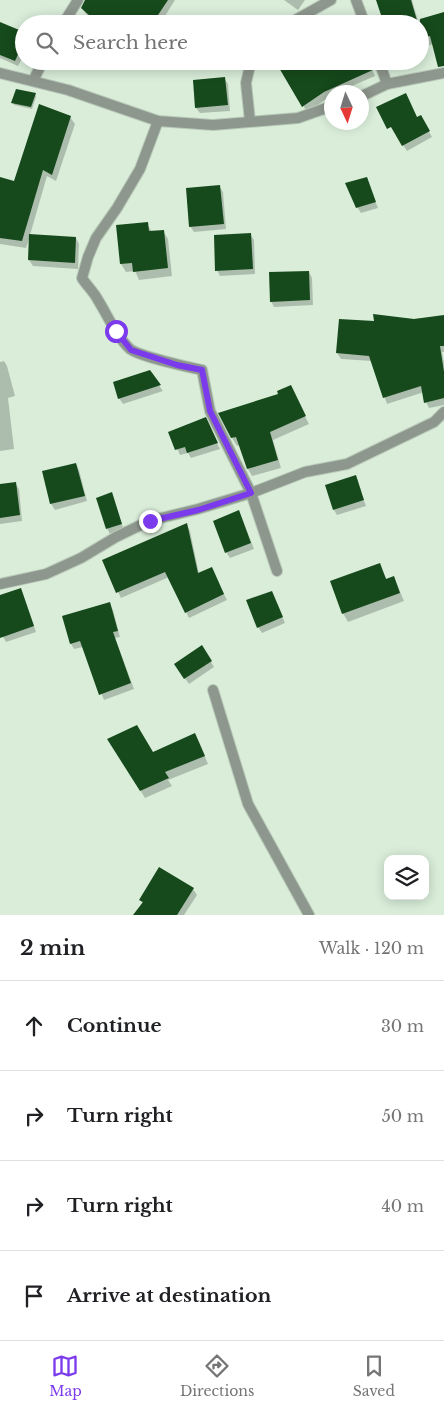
<!DOCTYPE html>
<html lang="en">
<head>
<meta charset="utf-8">
<style>
	:root { --surface:#fff; --page:#f6f6f6; --text:#202124; --muted:#757577; --line:#e0e0e0; --accent:#7c3aed }
	body { margin:0; font-family:"Libre Baskerville",serif; background:var(--page); color:var(--text) }
	.controls { position:absolute; right:15px; bottom:15px; display:grid; overflow:hidden; border-radius:10px; box-shadow:0 2px 12px #0003 }
	.controls button { width:45px; height:45px; display:grid; place-items:center; padding:0; border:0; border-bottom:1px solid var(--line); background:var(--surface); color:var(--text); font:25px sans-serif }
	.compass { position:absolute; left:324px; top:85px; width:45px; height:45px; border-radius:50%; background:var(--surface); box-shadow:0 2px 12px #0003; rotate:176deg }
	.stop { position:absolute; width:15px; height:15px; margin:-11px; border:4px solid #7c3aed; border-radius:50%; background:#fff }
	.stop.end { background:#7c3aed; border-color:#fff; box-shadow:0 1px 5px #0008 }
	.list { margin:0; padding:0; list-style:none }
	h2 { display:flex; justify-content:space-between; align-items:center; height:65px; margin:0; padding:0 20px; font-size:21px }
	h2 small { font-size:16px; font-weight:400; color:var(--muted) }
	.list li { display:grid; grid-template-columns:32px 1fr auto; gap:15px; align-items:center; box-sizing:border-box; height:90px; padding:0 20px; border-top:1px solid var(--line) }
	.list b { display:block; font-size:19px; white-space:nowrap }
	.list em { font-size:16px; font-style:normal; color:var(--muted) }
	.icon { flex:none; width:28px; height:28px; fill:none; stroke:currentColor; stroke-width:2; stroke-linecap:round; stroke-linejoin:round }
	.map { position:relative; flex:none; width:444px; height:915px; overflow:hidden }
	.search { position:absolute; background:var(--surface); box-shadow:0 2px 12px #0003; left:15px; right:15px; top:15px; height:55px; display:flex; align-items:center; gap:12px; box-sizing:border-box; padding:0 18px; border-radius:28px; color:var(--muted); font-size:19px }
	.sheet { height:425px; background:var(--surface) }
	nav { display:flex; justify-content:space-around; align-items:center; box-sizing:border-box; height:70px; border-top:1px solid var(--line); background:var(--surface); font-size:14px; color:var(--muted) }
	nav a { display:grid; justify-items:center; gap:2px }
	nav .on { color:var(--accent) }
	.map>svg:first-child { display:block }
</style>
</head>
<body>
<div class="map">
<svg width="444" height="915" viewBox="0 0 444 915">
	<rect width="100%" height="100%" fill="#d9edd9"/>
	<g fill="#0003">
		<polygon points="86,0 175,0 160,24 97,24 86,14 82,8"/>
		<polygon points="284,0 305,0 298,10"/>
		<polygon points="377,0 412,0 418,21 444,13 444,61 433,44 420,48 420,24 385,24"/>
		<polygon points="0,28 24,33 24,54 18,66 0,58"/>
		<polygon points="151,61 161,61 157,66"/>
		<polygon points="225,61 237,61 226,64"/>
		<polygon points="368,61 375,76 338,92 332,92 332,95 307,112 285,75"/>
		<polygon points="224,78 228,84 230,111 200,113 196,108"/>
		<polygon points="35,94 36,97 32,109 14,105 13,103"/>
		<polygon points="70,117 75,124 56,181 47,176 30,235 76,238 79,244 78,269 33,266 29,260 30,236 26,248 0,244 0,178 14,182"/>
		<polygon points="422,120 432,137 407,151 394,131"/>
		<polygon points="366,178 378,208 361,213 357,207"/>
		<polygon points="219,186 223,192 226,229 194,232 190,226"/>
		<polygon points="147,224 152,232 163,231 168,239 172,276 139,280 135,271 126,272 121,264"/>
		<polygon points="250,234 254,240 255,274 220,276 217,270"/>
		<polygon points="309,272 312,278 313,305 274,307 271,301"/>
		<polygon points="444,316 444,352 442,352 444,363 444,405 429,408 426,402 424,392 387,404 372,361 341,359 337,353 375,323"/>
		<polygon points="4,361 7,366 15,396 8,398 14,449 0,451 0,362"/>
		<polygon points="149,372 163,391 123,404 119,398"/>
		<polygon points="293,393 309,424 273,440 281,468 252,476 248,469 240,445 237,446 232,438 280,395"/>
		<polygon points="208,425 220,449 191,458 188,453 180,455 170,433"/>
		<polygon points="76,464 79,470 87,501 55,510 51,504 43,472"/>
		<polygon points="355,476 366,506 337,515 334,510"/>
		<polygon points="15,483 19,489 22,521 0,524 0,485"/>
		<polygon points="111,494 124,530 110,534 107,528"/>
		<polygon points="242,518 254,549 230,558 226,552"/>
		<polygon points="187,525 190,531 199,574 214,574 227,600 189,618 169,577 121,598 103,561"/>
		<polygon points="379,564 387,580 394,577 404,601 348,622 343,613"/>
		<polygon points="23,595 36,632 6,642 2,635 0,636 0,597"/>
		<polygon points="274,598 285,623 262,633 258,627"/>
		<polygon points="110,604 113,610 120,637 115,638 134,689 104,700 83,647 74,649 71,644 63,616"/>
		<polygon points="202,647 214,667 189,684 179,670"/>
		<polygon points="109,739 152,754 199,742 208,764 168,780 172,786 145,798"/>
		<polygon points="193,889 197,895 184,915 134,915 143,904 140,900"/>
	</g>
	<g fill="#164a1c">
		<polygon points="85,0 168,0 152,24 99,24 81,8"/>
		<polygon points="376,0 411,0 418,24 384,24"/>
		<polygon points="444,12 444,66 438,67 430,36 420,40 420,19"/>
		<polygon points="0,22 24,32 24,41 15,61 0,55"/>
		<polygon points="275,61 372,61 375,69 324,92 302,107"/>
		<polygon points="225,77 228,105 195,108 193,80"/>
		<polygon points="16,89 36,93 31,107 11,103"/>
		<polygon points="406,93 417,117 421,115 430,131 402,146 391,127 387,129 376,107"/>
		<polygon points="39,104 71,116 52,175 43,170 22,241 0,238 0,177 14,181"/>
		<polygon points="367,177 376,202 356,208 345,183"/>
		<polygon points="220,185 224,224 189,227 186,188"/>
		<polygon points="148,222 149,231 164,230 168,268 133,272 132,263 120,264 116,225"/>
		<polygon points="251,233 253,269 215,271 214,235"/>
		<polygon points="29,234 76,237 75,263 28,260"/>
		<polygon points="309,271 310,300 270,302 269,272"/>
		<polygon points="373,314 414,319 444,315 444,346 440,346 444,372 444,398 424,403 421,386 383,398 369,356 336,353 339,319 374,321"/>
		<polygon points="150,370 161,385 118,399 113,382"/>
		<polygon points="291,385 306,416 270,432 278,460 247,469 236,437 231,438 218,413 278,394 277,391"/>
		<polygon points="206,417 218,443 187,453 185,447 175,450 168,432"/>
		<polygon points="76,463 85,496 50,504 42,471"/>
		<polygon points="356,475 364,500 333,510 325,485"/>
		<polygon points="16,482 20,515 0,518 0,484"/>
		<polygon points="112,492 122,524 106,529 96,498"/>
		<polygon points="239,510 251,543 225,553 213,521"/>
		<polygon points="187,523 198,573 212,567 224,594 185,613 165,572 116,593 102,560"/>
		<polygon points="380,563 386,579 394,576 400,593 342,614 330,581"/>
		<polygon points="21,588 34,626 0,638 0,595"/>
		<polygon points="272,591 283,617 257,628 246,600"/>
		<polygon points="110,602 118,631 113,632 131,683 99,695 80,641 70,644 62,616"/>
		<polygon points="202,645 212,661 184,679 174,664"/>
		<polygon points="137,725 153,752 195,733 205,756 165,772 169,778 140,791 107,739"/>
		<polygon points="159,867 194,888 177,915 133,915 143,902 139,900"/>
	</g>
	<g fill="none" stroke-linecap="round" stroke-linejoin="round">
		<g stroke="#b8c9b8" stroke-width="12">
			<g id="street">
				<polyline points="356,0 365,24"/>
				<polyline points="63,24 78,0"/>
				<polyline points="288,24 331,0"/>
				<polyline points="379,61 387,84"/>
				<polyline points="0,73 68,90 158,121 213,125 298,118 332,106"/>
				<polyline points="33,81 43,61"/>
				<polyline points="362,96 387,84 444,73"/>
				<path d="M158,121L140,169L117,208L96,238L88,257L82,278C87,286 94,292 98,300C108,316 116,336 130,349C139,356 188,367 202,370L210,411L251,493L277,571"/>
				<polyline points="250,121 246,83 251,61"/>
				<polyline points="0,584 46,574 81,558 116,537 149,521 198,509 251,493 305,472 347,464 434,422 444,412"/>
				<polyline points="213,690 248,804 309,915"/>
			</g>
		</g>
		<use href="#street" stroke="#8e978e" stroke-width="10"/>
	</g>
	<g fill="none" stroke-linecap="round" stroke-linejoin="round">
		<polyline stroke="#7c3aed" stroke-width="6" points="116,331 131,350 177,365 202,370 210,411 251,493 198,510 150,521"/>
	</g>
</svg>
<div class="controls">
<button><svg class="icon" aria-label="layers" viewBox="0 0 24 24"><path d="M12 4l9 5-9 5-9-5zM3 14l9 5 9-5"/></svg></button>
</div>
<svg class="compass" viewBox="-18 -18 36 36"><path d="M0-13l5 13h-10z" fill="#e53935"/><path d="M0 13l5-13h-10z" fill="#757577"/></svg>
<div class="stop" style="left:116px;top:331px"></div>
<div class="stop end" style="left:150px;top:521px"></div>
<div class="search"><svg class="icon" aria-label="search" viewBox="0 0 24 24"><circle cx="10" cy="10" r="6"/><path d="M15 15l6 6"/></svg>Search here</div>
</div>
<section class="sheet">
<h2>2 min<small>Walk · 120 m</small></h2>
<ul class="list">
<li><svg class="icon" aria-label="ahead" viewBox="0 0 24 24"><path d="M12 20V5M6 11l6-6 6 6"/></svg><div><b>Continue</b></div><em>30 m</em></li>
<li><svg class="icon" aria-label="right" viewBox="0 0 24 24"><path d="M7 20v-9h11M14 6l5 5-5 5"/></svg><div><b>Turn right</b></div><em>50 m</em></li>
<li><svg class="icon" aria-label="right" viewBox="0 0 24 24"><path d="M7 20v-9h11M14 6l5 5-5 5"/></svg><div><b>Turn right</b></div><em>40 m</em></li>
<li><svg class="icon" aria-label="arrive" viewBox="0 0 24 24"><path d="M6 21V4h12l-3 4 3 4H6"/></svg><div><b>Arrive at destination</b></div></li>
</ul>
</section>
<nav>
<a class="on"><svg class="icon" aria-label="map" viewBox="0 0 24 24"><path d="M3 6l6-2 6 2 6-2v14l-6 2-6-2-6 2zM9 4v14M15 6v14"/></svg>Map</a>
<a><svg class="icon" aria-label="directions" viewBox="0 0 24 24"><path d="M12 3l9 9-9 9-9-9zM9 14v-3h6M13 9l2 2-2 2"/></svg>Directions</a>
<a><svg class="icon" aria-label="saved" viewBox="0 0 24 24"><path d="M7 4h10v16l-5-4-5 4z"/></svg>Saved</a>
</nav>
</body>
</html>
